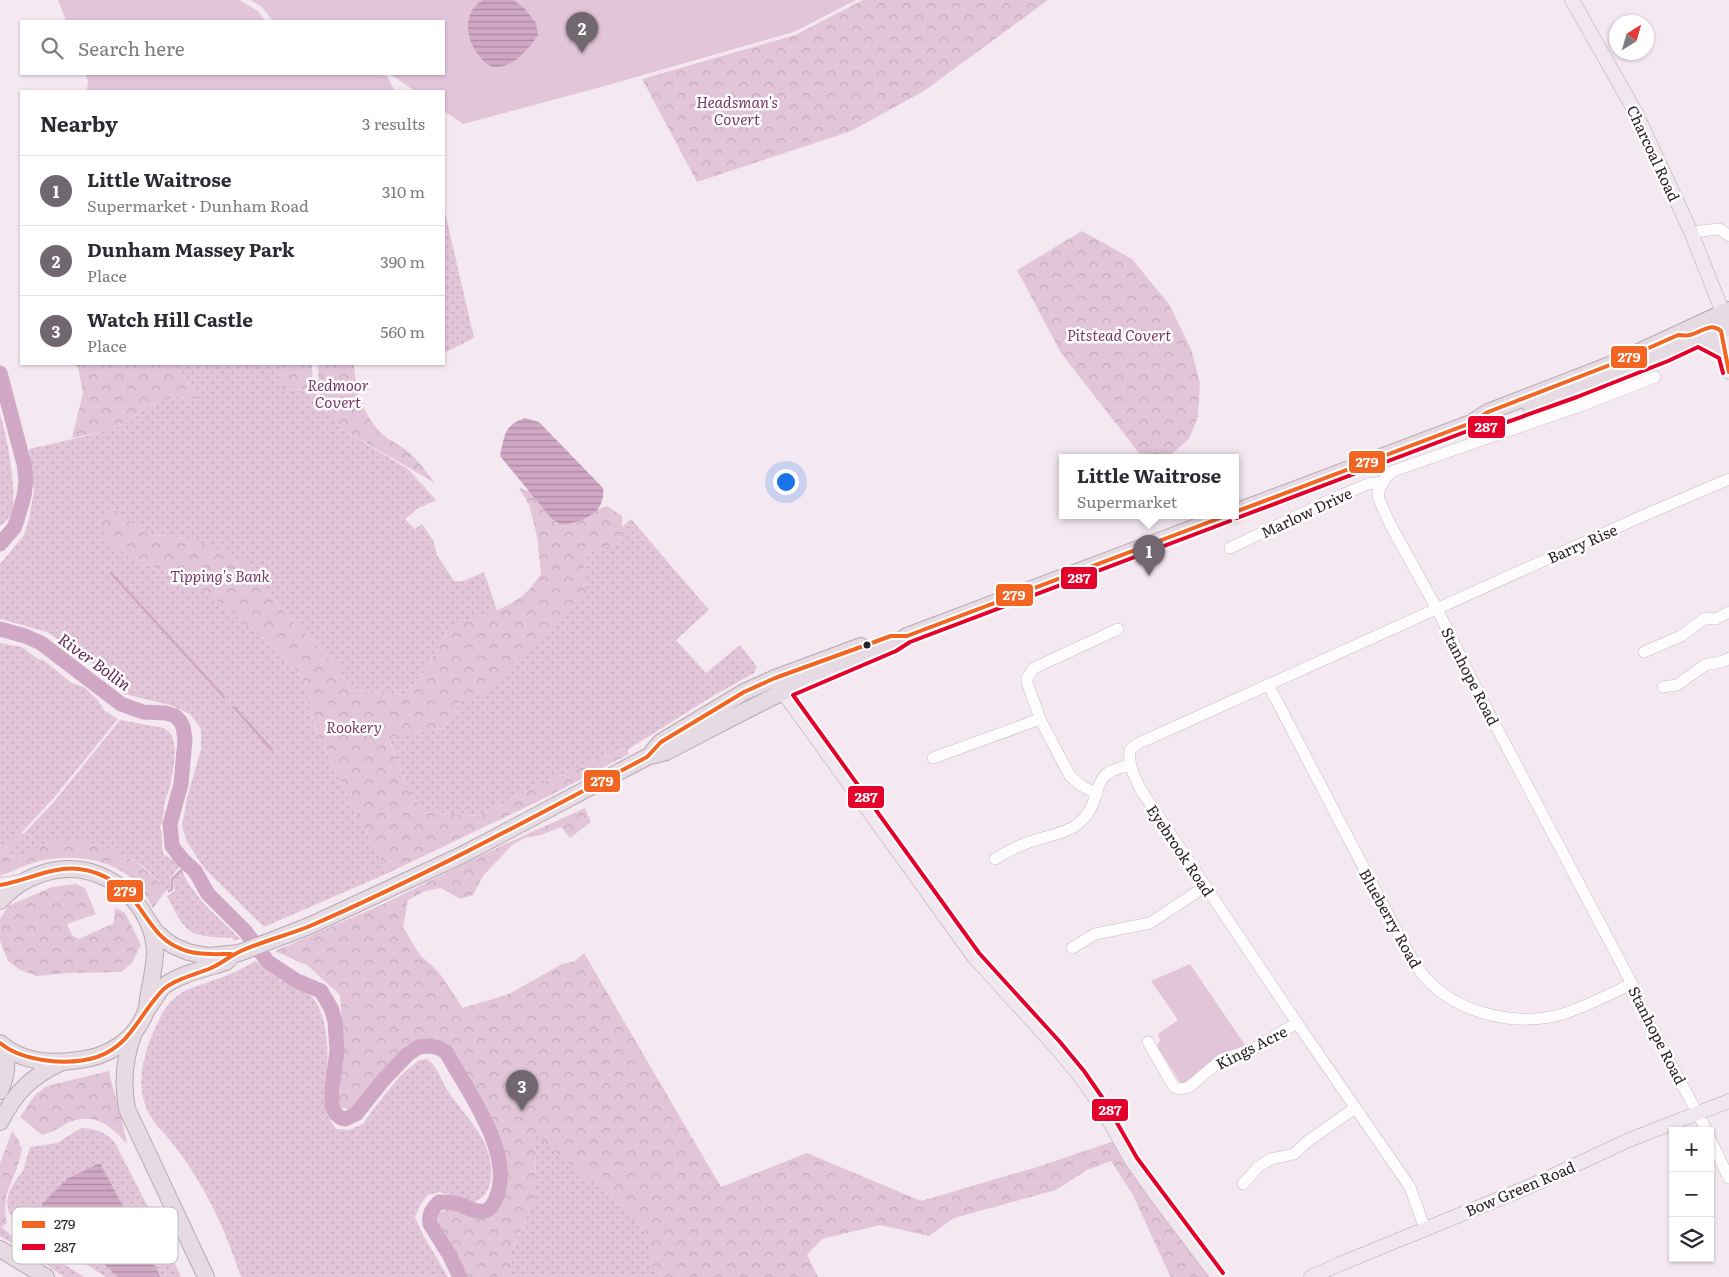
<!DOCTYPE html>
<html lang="en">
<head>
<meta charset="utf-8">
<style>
	:root { --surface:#fff; --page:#f7f7f7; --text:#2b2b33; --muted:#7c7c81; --line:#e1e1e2; --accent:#71676e }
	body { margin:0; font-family:Literata,serif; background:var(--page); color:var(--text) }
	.controls { position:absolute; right:15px; bottom:15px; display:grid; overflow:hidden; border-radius:0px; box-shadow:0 1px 4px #0004 }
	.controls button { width:45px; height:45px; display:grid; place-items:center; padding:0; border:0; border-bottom:1px solid var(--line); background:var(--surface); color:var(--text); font:25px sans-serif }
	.compass { position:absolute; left:1609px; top:15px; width:45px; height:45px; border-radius:50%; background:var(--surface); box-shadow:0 1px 4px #0004; rotate:37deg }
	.you { position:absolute; left:785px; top:481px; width:18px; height:18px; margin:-12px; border:4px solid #fff; border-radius:50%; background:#1a73e8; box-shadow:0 0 0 8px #1a73e833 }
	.badge { display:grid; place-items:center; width:32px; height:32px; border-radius:50%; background:var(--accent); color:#fff; font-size:16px; font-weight:700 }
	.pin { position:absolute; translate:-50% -41px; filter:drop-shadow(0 1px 2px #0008) }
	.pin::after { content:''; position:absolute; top:26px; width:18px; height:15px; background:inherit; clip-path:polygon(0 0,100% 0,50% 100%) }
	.popup { position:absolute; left:1059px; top:454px; width:180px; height:65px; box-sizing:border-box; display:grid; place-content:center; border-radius:0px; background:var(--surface); filter:drop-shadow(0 1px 4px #0005); font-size:16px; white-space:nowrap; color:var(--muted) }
	.popup b { font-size:19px; color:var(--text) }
	.popup::after { content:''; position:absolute; left:50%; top:100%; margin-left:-10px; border:10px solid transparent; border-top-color:var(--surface) }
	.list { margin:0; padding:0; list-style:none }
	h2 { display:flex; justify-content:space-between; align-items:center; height:65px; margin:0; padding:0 20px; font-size:21px }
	h2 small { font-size:16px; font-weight:400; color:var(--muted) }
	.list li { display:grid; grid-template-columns:32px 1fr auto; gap:15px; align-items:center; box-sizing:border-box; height:70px; padding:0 20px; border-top:1px solid var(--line) }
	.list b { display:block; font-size:19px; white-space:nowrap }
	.list p { margin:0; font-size:16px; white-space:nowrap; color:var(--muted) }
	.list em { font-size:16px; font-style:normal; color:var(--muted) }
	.icon { flex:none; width:28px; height:28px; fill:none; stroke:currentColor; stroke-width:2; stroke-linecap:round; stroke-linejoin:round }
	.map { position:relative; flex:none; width:1729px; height:1277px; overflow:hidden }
	.search { position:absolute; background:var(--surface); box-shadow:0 1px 4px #0004; left:20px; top:20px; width:425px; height:55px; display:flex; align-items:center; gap:12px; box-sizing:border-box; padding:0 18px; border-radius:0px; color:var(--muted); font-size:19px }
	.panel { position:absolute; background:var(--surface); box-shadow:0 1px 4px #0004; left:20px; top:90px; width:425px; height:275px; border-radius:0px }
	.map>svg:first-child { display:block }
</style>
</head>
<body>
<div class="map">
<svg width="1729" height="1277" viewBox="0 0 1729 1277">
	<defs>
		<pattern id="grass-dots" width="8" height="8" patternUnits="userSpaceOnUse" patternTransform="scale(1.25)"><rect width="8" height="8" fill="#e3c5da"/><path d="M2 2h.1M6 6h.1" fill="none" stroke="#c3a9bb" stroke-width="1.8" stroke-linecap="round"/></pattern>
		<pattern id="forest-crowns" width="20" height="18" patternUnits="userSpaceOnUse" patternTransform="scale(1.25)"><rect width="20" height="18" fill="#e3c5da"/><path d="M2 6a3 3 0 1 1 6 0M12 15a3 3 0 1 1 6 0" fill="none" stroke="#c3a9bb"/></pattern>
		<pattern id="water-rules" width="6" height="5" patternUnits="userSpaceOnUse" patternTransform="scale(1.25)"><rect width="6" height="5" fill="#d1a7c6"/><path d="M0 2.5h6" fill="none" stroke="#aa88a1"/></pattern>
	</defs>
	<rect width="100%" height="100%" fill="#f5e9f1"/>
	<g fill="url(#grass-dots)">
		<polygon points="444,208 474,338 444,353"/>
		<polygon points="174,364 282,364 282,389 313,390 342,429 408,469 436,500 417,509 405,519 415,529 422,524 433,540 437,555 454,581 464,581 484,572 497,610 483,617 450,626 426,669 405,695 351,690 338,667 282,610 254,570 185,538 147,534 110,506 98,524 144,564 182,577 222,604 291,662 305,683 314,725 350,801 388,873 264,927 204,868 187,842 182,827 187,798 201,749 201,729 190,714 170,705 124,694 90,661 47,632 0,619 0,564 24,535 29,519 34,490 29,449 112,430 150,406 174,397 196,398 197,395"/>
		<path d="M0,414C7,437 17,488 12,511C10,518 5,522 0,526Z"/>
		<polygon points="631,519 709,610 676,640 706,673 740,645 757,667 754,673 708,699 627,750 626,747 532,788 479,816 424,812 407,788 389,739 398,735 445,728 460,701 495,687 583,555 622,542 622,527"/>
		<polygon points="0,643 22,647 38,659 43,660 72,683 84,687 97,699 104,710 118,719 52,800 9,846 0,849"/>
		<path d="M120,720L164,728L172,735L175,749L174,764L170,787L165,801L162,823L160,827C164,836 160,845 164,855L177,862L179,867L170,878L171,887L166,891L158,881L145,868L130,858L92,844L24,854L15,859L3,852L13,845L53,803Z"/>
		<path d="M182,871L188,883L203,903L240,939L235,941L232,938C189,936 187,936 167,896L175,891L173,880Z"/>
		<path d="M256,961C264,968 272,974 281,980C291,986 306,988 314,999C329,1022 328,1051 327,1078C327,1086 324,1096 325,1104C326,1114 331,1121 336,1129L349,1130L363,1124L375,1107L400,1076L419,1060L427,1059C439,1067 440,1080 448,1091C467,1120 494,1140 491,1178C490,1191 483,1199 472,1203L440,1192L428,1195L420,1205L415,1217L423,1235L448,1277H241C232,1251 222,1224 209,1200C198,1179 184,1157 169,1139C164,1132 156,1126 152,1119C135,1092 141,1062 152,1035C159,1019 167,1001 183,992C195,985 212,982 225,976C236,972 246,966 256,961Z"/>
		<path d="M81,1128C96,1129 105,1131 115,1143L164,1238L181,1277H161L100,1163L41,1205L118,1277H106L60,1248L15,1222L9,1213L7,1203L9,1192L16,1180L23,1171L30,1147L57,1143Z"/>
		<polygon points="536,1135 602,1189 645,1231 653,1270 663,1277 512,1277 512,1250 535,1198"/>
		<polygon points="0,1226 37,1255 64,1264 84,1277 64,1277 34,1256 0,1236"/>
	</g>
	<g fill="url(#forest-crowns)">
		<polygon points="863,0 1048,0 924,91 851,131 697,182 642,79 795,35"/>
		<polygon points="1082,231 1132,259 1169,304 1191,349 1200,383 1198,417 1189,439 1168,457 1142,457 1061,353 1017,270"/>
		<polygon points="74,364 174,364 197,395 196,398 174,397 150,406 112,430 72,438 83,393 78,367"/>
		<polygon points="282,364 312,364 313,390 282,389"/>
		<path d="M318,364H354C355,389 363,415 382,434C390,441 399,444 407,451C418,459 426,472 435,483L342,429L319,399Z"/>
		<path d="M519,488L542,495L578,517L607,506L622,516L623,542L583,555L586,595L511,664L495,688L460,701L445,728L398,735L389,740L407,788L424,812L479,816L532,788L626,747L629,754L545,798L388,873L350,801L314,725L305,683L291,662L222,604L182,577L144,564L113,547L98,524L110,506L147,534L185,538L225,551L254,570L282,610L338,667L351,690L405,695L426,669L450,626C474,619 510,609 529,590C533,585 537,579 541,574L537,536L529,505Z"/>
		<polygon points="585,808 591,822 570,838 561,827 541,835 527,837 512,845 483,876 473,895 460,899 441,888 425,891 408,900 403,927 420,955 438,971 463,1008 509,994 562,964 575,961 584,953 721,1187 807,1153 921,1201 1037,1167 1114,1141 1214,1277 1172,1277 1170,1276 1133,1195 1111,1161 1087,1170 1056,1190 954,1218 929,1236 880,1225 822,1239 807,1255 818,1277 663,1277 653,1270 645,1231 602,1189 536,1136 535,1198 512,1250 512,1277 457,1277 438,1241 437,1213 453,1208 487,1214 505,1166 463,1077 442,1045 407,1045 352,1110 339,1107 343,1039 340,995 308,966 275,951 381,905 505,844"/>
		<path d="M21,833L24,834L13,845L3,852L15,859C27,853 41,844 54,842C97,835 141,858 166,891L153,908C149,902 146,894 141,888C118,859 74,853 40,861C27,864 14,871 0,876V849L9,846Z"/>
		<polygon points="76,884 85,888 96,914 67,924 72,935 79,939 114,923 115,908 125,913 141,945 132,963 121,972 67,973 37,976 20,970 8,961 0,941 0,919 8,906 52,887"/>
		<path d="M109,1071C114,1096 123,1119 127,1144C111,1126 96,1112 70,1122C60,1127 53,1132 42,1135L20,1117L34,1096L47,1086Z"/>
		<path d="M12,1131L19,1141L20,1147H22C18,1180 0,1188 7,1223L2,1227L0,1226V1163Z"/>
	</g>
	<g fill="#e3c5da">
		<polygon points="58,0 239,0 258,11 265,21 66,21"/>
		<polygon points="250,0 856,0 794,32 601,87 463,124 444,111 444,91 415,91 390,74 444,74 444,21 273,21 262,7"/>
		<polygon points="85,74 372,74 387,76 395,91 87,91 88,80"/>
		<polygon points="1190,964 1247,1048 1190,1083 1181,1084 1157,1046 1160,1040 1158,1034 1178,1020 1151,981"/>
	</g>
	<g fill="url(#water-rules)">
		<path d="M483,0H513L524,8L536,23L538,35C528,49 515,67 496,67C489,67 484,62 480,57C466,41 461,12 483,0Z"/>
		<path d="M525,418L539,422L603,488C606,513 584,521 563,525L552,519L500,456C505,435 503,426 525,418Z"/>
		<polygon points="100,1163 161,1277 118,1277 41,1205 67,1179"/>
	</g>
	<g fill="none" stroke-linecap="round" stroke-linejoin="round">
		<g stroke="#d1a7c6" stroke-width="2.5">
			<polyline points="111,573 224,697"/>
			<polyline points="234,707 272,750"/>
			<polyline points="169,891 172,889 172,879 188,864"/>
		</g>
		<g stroke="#d1a7c6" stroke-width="15">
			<polyline points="0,373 24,464 26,481 24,496 17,520 14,528 0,544"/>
			<path d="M0,629L25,636L41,643L121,704L143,712L166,713L175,716L180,721L183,727L185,739L181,784L170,824L172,846L182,859L195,871L208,894L245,931L268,962L297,981L321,991L331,1008L335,1021L337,1051L332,1089V1106L336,1114L341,1118L345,1119L356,1114L384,1079L408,1054L419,1047L429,1046L439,1048L446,1052C467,1090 515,1154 496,1198C494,1203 490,1210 484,1211C474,1213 466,1206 458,1204C452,1202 446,1202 439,1202C432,1209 428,1215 430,1224L450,1256L460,1277"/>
		</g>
		<g stroke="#c7bec4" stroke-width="12">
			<g id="minor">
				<polyline points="1691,232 1720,229 1729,236"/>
				<polyline points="1655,377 1580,406 1393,471 1386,477 1378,492 1379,499 1390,524 1437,609 1480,696 1632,984 1644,1014 1707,1131"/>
				<polyline points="1230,548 1332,499 1368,484 1383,482"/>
				<polyline points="1644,652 1681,636 1705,618 1716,619 1729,612"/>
				<path d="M1269,686L1403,943C1409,954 1415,965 1423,975C1454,1012 1512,1027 1559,1015C1584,1008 1609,994 1632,984"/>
				<polyline points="1663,687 1677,685 1705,665 1724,661 1729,658"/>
				<polyline points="933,758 1040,719"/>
				<polyline points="1097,794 1082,786 1070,776 1040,719 1027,682 1027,678 1034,668 1118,629"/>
				<path d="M995,859C1005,853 1016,847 1027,843C1043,836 1064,835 1078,824C1107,800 1085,770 1131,766"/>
				<polyline points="1072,948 1095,934 1150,923 1206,886"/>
				<polyline points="1148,1042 1174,1087 1180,1089 1189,1087 1222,1059 1251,1050 1297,1023"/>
				<polyline points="1710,1139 1729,1178"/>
				<polyline points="1243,1184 1258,1167 1271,1159 1294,1154 1308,1141 1355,1108"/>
				<path d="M1425,1229L1410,1187L1297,1023L1141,790C1135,778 1128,765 1130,750L1137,744L1647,514L1729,479"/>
			</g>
		</g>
		<g stroke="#b8a8b3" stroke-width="15">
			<g id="major">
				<polyline points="1572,0 1636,113 1691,232 1723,313 1721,331 1729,372"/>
				<polyline points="779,684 783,692 974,957 1055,1046 1079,1075 1099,1103 1132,1161 1153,1191 1218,1277"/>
				<polyline points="0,885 24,881"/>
				<polyline points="1311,1277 1340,1264 1528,1187 1629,1140 1729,1101"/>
			</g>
		</g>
		<g stroke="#b8a8b3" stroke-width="18">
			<g id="highway">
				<polyline points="1698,340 1709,344 1725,354"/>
				<polyline points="1531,407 1666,355 1729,327"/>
				<polyline points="1235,512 1471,423 1488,412 1615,363 1729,310"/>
				<polyline points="653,751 661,742 744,692 775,678 861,646"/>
				<path d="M0,901C18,881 40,871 66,869C111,867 153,906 155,951C155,963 152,977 150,988C148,996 148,1004 146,1011C136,1040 107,1057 79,1060C52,1064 21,1062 0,1043"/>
				<path d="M145,916L155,931L166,941L174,946L188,952L208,956L239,953L309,926L462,855L647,757L666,752C715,727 763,700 813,678C844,664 880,656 907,636L1228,515"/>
				<path d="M148,1008C153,1002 157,994 162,988C175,975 208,968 226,962L231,957"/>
				<path d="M134,1033C124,1058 122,1082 127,1109L206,1277"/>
				<path d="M0,1044C10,1059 7,1075 0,1091"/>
				<path d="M0,1122C16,1092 30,1077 62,1062"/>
				<polyline points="0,1249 46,1277"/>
			</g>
		</g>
		<use href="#minor" stroke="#fefcfd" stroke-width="11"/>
		<use href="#major" stroke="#f0e8ee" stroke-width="14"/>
		<use href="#highway" stroke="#e6dbe3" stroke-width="16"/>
		<g stroke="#fff" stroke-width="8">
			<g id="bus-1">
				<path d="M1235,512L1471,423L1488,412L1615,363L1678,335C1682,335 1687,336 1690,335C1702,332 1710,322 1721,331L1729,372"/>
				<path d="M0,885C26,881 52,866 79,869C105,872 127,888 141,910C151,924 159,938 175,946C193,956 211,954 231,954"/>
				<path d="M0,1043C23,1062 69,1066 97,1057C128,1046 136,1022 155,999C160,993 163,988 171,984C183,977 196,974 209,969C219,965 226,959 235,954C258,942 286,936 310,926C425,876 536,816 647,757L661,742L744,692L775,678L891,636H907L1228,515"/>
			</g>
		</g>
		<g stroke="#fff" stroke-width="8">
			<g id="bus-2">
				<polyline points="1237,518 1473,429 1496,426 1577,397 1668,361 1698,347 1719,358 1723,373"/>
				<polyline points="1223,1273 1137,1158 1104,1100 1084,1071 1060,1042 979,953 793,695 896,651 910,642 1230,521"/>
			</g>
		</g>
		<use href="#bus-1" stroke="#f26522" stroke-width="4"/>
		<use href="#bus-2" stroke="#e4002b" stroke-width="4"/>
	</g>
	<circle fill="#2a2128" stroke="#fff" stroke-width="2" cx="867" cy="645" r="4.5"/>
	<g text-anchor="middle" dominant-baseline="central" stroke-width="5" stroke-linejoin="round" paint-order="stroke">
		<g font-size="15" font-style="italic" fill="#7b386c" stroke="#fff">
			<text x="737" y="101">Headsman's<tspan x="737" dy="17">Covert</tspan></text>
			<text x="1119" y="334">Pitstead Covert</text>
			<text x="338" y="384">Redmoor<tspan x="338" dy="17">Covert</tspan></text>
			<text x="220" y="575">Tipping's Bank</text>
			<text x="354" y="726">Rookery</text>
		</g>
		<g font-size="15" fill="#2a2128" stroke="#fff">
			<text transform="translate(1654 153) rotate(65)">Charcoal Road</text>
			<text transform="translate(1306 512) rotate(-25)">Marlow Drive</text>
			<text transform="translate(1582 543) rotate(-24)">Barry Rise</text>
			<text transform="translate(1471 676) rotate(63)">Stanhope Road</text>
			<text transform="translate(1181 850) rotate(56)">Eyebrook Road</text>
			<text transform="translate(1391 918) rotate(61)">Blueberry Road</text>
			<text transform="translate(1658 1035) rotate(63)">Stanhope Road</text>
			<text transform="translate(1251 1047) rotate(-27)">Kings Acre</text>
			<text transform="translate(1520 1188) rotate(-23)">Bow Green Road</text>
		</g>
		<g font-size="16" font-style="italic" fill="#642356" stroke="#fff">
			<text transform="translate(95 661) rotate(36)">River Bollin</text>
		</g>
	</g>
	<rect x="12" y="1207" width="166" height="57" rx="8" fill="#fff" stroke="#bfbcbe" stroke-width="1"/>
	<rect x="22" y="1221" width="23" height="7" fill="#f26522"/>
	<rect x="22" y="1244" width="23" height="6" fill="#e4002b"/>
	<g font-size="14" fill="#2a2128">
		<text x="54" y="1229">279</text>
		<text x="54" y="1252">287</text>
	</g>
	<g stroke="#fff" stroke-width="2">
		<rect x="1610" y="345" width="38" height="24" rx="5" fill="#f26522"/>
		<rect x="1467" y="415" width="39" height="24" rx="5" fill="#e4002b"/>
		<rect x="1348" y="450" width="38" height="24" rx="5" fill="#f26522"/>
		<rect x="1060" y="566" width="38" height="24" rx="5" fill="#e4002b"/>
		<rect x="995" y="583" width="39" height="24" rx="5" fill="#f26522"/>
		<rect x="583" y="769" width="38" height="24" rx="5" fill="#f26522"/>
		<rect x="847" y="785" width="38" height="24" rx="5" fill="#e4002b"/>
		<rect x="106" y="879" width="38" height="24" rx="5" fill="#f26522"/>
		<rect x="1091" y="1098" width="38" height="24" rx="5" fill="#e4002b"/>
	</g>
	<g font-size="14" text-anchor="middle" font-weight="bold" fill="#fff">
		<text x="1629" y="362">279</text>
		<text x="1486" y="432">287</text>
		<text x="1367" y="467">279</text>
		<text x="1079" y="583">287</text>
		<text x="1014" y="600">279</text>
		<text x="602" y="786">279</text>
		<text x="866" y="802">287</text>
		<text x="125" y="896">279</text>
		<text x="1110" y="1115">287</text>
	</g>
</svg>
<div class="controls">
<button>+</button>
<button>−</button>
<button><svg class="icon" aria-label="layers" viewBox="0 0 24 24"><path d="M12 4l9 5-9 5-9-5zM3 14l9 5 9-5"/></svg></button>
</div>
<svg class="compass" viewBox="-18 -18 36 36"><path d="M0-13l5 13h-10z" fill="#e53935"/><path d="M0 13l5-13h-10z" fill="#7c7c81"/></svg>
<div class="you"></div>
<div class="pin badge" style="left:1149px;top:576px">1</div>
<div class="popup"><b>Little Waitrose</b>Supermarket</div>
<div class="pin badge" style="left:582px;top:53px">2</div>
<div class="pin badge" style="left:522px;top:1111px">3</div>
<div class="search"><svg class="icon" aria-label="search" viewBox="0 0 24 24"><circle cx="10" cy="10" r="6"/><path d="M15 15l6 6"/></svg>Search here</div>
<section class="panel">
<h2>Nearby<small>3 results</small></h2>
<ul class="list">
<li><span class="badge">1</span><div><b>Little Waitrose</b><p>Supermarket · Dunham Road</p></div><em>310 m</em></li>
<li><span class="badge">2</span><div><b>Dunham Massey Park</b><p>Place</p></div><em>390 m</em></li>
<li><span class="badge">3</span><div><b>Watch Hill Castle</b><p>Place</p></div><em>560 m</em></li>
</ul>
</section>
</div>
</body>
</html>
